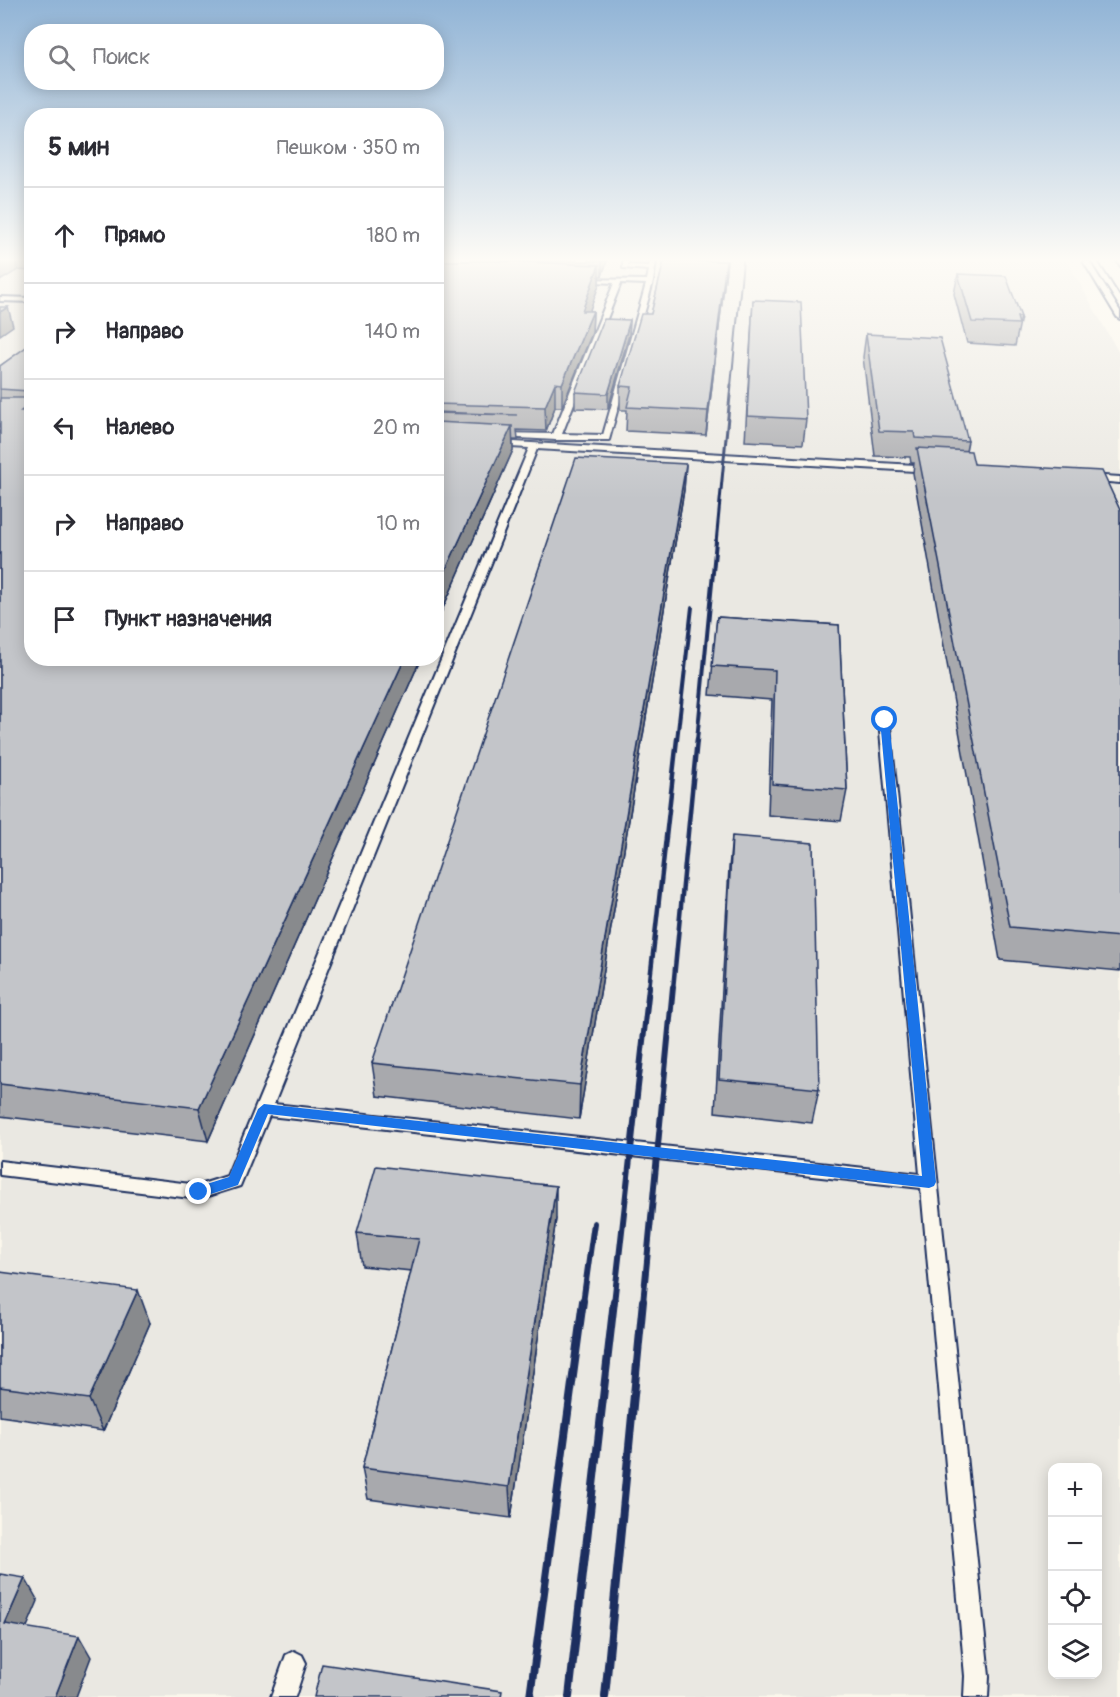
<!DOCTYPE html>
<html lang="ru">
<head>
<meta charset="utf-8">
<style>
	:root { --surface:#fff; --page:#f2f2f3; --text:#2b2b33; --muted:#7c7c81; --line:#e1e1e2 }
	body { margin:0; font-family:Pangolin,sans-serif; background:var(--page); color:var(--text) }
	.controls { position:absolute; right:18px; bottom:18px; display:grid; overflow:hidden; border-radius:12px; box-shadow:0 3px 15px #0003 }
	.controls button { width:54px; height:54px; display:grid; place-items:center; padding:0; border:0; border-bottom:2px solid var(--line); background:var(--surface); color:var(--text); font:30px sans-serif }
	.stop { position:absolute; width:18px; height:18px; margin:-14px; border:4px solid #1a73e8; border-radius:50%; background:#fff }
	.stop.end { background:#1a73e8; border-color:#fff; box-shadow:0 2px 6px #0008 }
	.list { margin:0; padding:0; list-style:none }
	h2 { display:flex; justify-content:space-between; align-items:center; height:78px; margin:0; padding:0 24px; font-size:26px }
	h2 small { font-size:20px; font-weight:400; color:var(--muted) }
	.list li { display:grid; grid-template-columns:39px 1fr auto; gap:18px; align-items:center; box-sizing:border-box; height:96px; padding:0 24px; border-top:2px solid var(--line) }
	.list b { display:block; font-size:22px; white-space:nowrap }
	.list em { font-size:20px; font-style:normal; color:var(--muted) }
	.icon { flex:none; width:33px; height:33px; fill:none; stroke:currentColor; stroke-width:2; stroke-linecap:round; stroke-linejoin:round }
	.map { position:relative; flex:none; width:1120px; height:1697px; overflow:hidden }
	.search { position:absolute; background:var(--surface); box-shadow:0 3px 15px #0003; left:24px; top:24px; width:420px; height:66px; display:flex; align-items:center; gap:15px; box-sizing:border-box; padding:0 21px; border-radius:24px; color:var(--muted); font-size:22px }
	.panel { position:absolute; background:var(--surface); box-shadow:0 3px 15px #0003; left:24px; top:108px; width:420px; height:558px; border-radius:24px }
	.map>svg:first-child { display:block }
</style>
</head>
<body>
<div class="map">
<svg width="1120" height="1697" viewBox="0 0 1120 1697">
	<rect width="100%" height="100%" fill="#fbf7ec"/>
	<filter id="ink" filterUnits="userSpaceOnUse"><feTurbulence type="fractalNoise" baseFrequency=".0167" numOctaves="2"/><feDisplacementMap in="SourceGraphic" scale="12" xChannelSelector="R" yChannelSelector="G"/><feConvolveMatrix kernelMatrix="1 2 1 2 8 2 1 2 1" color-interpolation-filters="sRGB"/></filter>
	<g filter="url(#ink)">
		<path fill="#eae8e2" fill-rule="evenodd" d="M0,261H31L32,658H436L437,261H1067L1120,355V1697H0V1416L103,1431L0,1303ZM1052,1468H1098V1674H1052Z"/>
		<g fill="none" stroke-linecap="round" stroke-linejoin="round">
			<g stroke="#1b2f5e" stroke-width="4">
				<g id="lane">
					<path d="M623,261H629L628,265L649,266L650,261H656L653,282L609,440H556L499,437V433H502L553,434L614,283L577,281L580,279L647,280L649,270L623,268ZM621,283L646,284L603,435L562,434Z"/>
					<polygon points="1083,261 1089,261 1120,311 1120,319 1117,317"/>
					<polygon points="0,297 32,298 32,302 0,301"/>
					<polygon points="496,441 932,466 936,469 932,472 537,449 274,1104 920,1174 879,720 881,717 889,717 989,1676 988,1697 964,1697 965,1676 921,1188 269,1116 240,1186 199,1199 0,1175 0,1161 199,1185 227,1176 529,448 493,446 492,444"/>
					<polygon points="1089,475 1120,477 1120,483 1086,480 1086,476"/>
					<polygon points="294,1651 302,1655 306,1663 295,1697 271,1697 286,1655"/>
				</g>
			</g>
			<use href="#lane" fill="#fbf7ec" fill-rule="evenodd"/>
			<g stroke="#1b2f5e" stroke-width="2">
				<polyline points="1098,261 1120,296"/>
				<polyline points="1116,261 1120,267"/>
				<polyline points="731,386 743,261"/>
			</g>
			<polyline stroke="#1b2f5e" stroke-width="3" points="716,543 731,385"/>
			<g stroke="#1b2f5e" stroke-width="4">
				<polyline points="677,740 692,607"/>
				<polyline points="697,740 716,541"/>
			</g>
			<g stroke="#1b2f5e" stroke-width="4.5">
				<polyline points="649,989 677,739"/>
				<polyline points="673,989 697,739"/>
			</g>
			<g stroke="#1b2f5e" stroke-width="6">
				<polyline points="583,1303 594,1223"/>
				<polyline points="614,1303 649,987"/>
				<polyline points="643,1303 673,987"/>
			</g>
			<g stroke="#1b2f5e" stroke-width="8">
				<polyline points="530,1697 583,1301"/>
				<polyline points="569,1697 614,1301"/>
				<polyline points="605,1697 643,1301"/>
			</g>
		</g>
		<g fill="#a8a9ad" stroke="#1b2f5e" stroke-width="1.5">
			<polygon points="0,261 32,261 32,271 18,270"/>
			<polygon points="436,261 607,261 602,276 599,276 599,285 589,311 593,311 592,333 562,407 555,407 546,431 517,430 518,440 513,440 513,450 436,624"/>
			<polygon points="664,261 727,261 706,435 626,431 627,410 620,410 620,386 651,314"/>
			<polygon points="958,274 1021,317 1015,346 967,343 954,294"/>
			<polygon points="753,300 806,419 803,444 745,441"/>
			<polygon points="630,320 629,335 608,409 575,408 575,392"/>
			<polygon points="866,334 968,441 966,451 974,464 1120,510 1120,971 1000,960 913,473 914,463 911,463 910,457 875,456 863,357"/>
			<polygon points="32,343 32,658 421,658 208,1141 0,1116 0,366"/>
			<polygon points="686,464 684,490 579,1119 377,1096 372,1063"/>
			<polygon points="717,617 839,625 847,790 841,821 768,815 772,700 710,695"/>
			<polygon points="732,836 819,1089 812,1123 715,1112 729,868"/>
			<polygon points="556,1219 511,1518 368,1499 362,1468 411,1271 362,1266 357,1233"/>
			<polygon points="0,1272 150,1323 103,1431 0,1416"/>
		</g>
		<g fill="#888a8d" stroke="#1b2f5e" stroke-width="1.5">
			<polygon points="0,261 16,261 18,270 0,281"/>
			<polygon points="602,261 607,261 602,276"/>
			<polygon points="726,261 727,261 706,435 708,411"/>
			<polygon points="599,265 599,285 582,332 582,311"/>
			<polygon points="8,307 13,326 0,335 0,312"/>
			<polygon points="593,311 592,333 562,407 562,384"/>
			<polygon points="630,320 629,335 608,409 608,394"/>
			<polygon points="555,383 555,407 546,431 545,407"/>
			<polygon points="32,403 32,432 21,411"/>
			<polygon points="512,426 513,450 436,624 436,591"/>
			<polygon points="686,464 684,490 579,1119 580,1085"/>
			<polygon points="405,658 421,658 208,1141 199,1108"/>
			<polygon points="556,1186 556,1219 511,1518 509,1487"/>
			<polygon points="138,1290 150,1323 103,1431 89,1399"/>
			<polygon points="25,1578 38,1601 19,1646 5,1624"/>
			<polygon points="79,1636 91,1657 76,1697 55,1697"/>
		</g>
		<g fill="#c3c5c9" stroke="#1b2f5e" stroke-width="1.5">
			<polygon points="436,261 493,261 599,265 582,311 593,311 562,384 555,383 545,407 436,404"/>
			<polygon points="664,261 726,261 708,411 627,407 632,387 620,386 641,314 651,314"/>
			<polygon points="958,274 1006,276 1021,317 1017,317 1019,324 972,322"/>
			<polygon points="753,300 801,302 806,419 747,416"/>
			<polygon points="0,307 8,307 0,312"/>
			<polygon points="604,319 630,320 608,394 575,392"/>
			<polygon points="866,334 940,338 968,441 915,438 914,432 879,431"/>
			<polygon points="32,343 32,403 21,411 32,412 32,658 405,658 199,1108 0,1084 0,398 26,398 28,391 0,389 0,366"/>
			<polygon points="436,412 517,415 436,413"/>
			<polygon points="436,422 512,426 436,591"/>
			<polygon points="917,448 971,451 974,464 1102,471 1120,510 1120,937 1010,927"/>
			<polygon points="576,458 686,464 580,1085 372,1063"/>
			<polygon points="717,617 839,625 847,790 772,784 775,670 712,666"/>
			<polygon points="732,836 813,843 819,1089 719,1079"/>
			<polygon points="376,1166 556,1186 509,1487 362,1468 419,1239 357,1233"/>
			<polygon points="0,1272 138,1290 89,1399 0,1387"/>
			<polygon points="0,1574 25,1578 5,1624 79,1636 55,1697 0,1697"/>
			<polygon points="322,1664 502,1691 501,1697 314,1697"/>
		</g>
	</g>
	<linearGradient id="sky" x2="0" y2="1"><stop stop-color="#91b4d6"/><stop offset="0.52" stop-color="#fdfbf6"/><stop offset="1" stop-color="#fdfbf6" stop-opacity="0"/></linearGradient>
	<rect width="1120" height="499" fill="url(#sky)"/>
	<polygon fill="#1a73e8" points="885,717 889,720 936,1182 934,1186 929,1188 268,1114 238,1185 199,1198 194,1196 192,1192 194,1188 229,1177 258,1109 264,1104 922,1176 880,720"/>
</svg>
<div class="controls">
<button>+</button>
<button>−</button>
<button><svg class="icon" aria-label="locate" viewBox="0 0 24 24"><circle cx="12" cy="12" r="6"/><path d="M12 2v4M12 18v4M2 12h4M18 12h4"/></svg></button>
<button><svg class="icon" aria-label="layers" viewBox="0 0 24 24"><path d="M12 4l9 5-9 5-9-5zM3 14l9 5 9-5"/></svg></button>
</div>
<div class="stop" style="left:885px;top:720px"></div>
<div class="stop end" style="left:199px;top:1192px"></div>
<div class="search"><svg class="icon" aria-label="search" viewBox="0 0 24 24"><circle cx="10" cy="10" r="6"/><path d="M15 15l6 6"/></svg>Поиск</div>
<section class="panel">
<h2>5 мин<small>Пешком · 350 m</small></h2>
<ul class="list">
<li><svg class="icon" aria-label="ahead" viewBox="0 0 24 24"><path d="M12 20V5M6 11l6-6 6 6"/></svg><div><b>Прямо</b></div><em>180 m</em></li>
<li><svg class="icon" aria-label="right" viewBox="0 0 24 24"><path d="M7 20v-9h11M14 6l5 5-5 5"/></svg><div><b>Направо</b></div><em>140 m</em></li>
<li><svg class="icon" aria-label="left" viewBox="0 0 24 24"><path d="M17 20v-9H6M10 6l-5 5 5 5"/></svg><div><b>Налево</b></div><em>20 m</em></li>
<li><svg class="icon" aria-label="right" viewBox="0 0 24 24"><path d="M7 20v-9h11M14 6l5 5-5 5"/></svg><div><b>Направо</b></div><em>10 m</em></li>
<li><svg class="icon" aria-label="arrive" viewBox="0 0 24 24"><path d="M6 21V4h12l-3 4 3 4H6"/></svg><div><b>Пункт назначения</b></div></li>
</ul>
</section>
</div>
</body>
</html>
